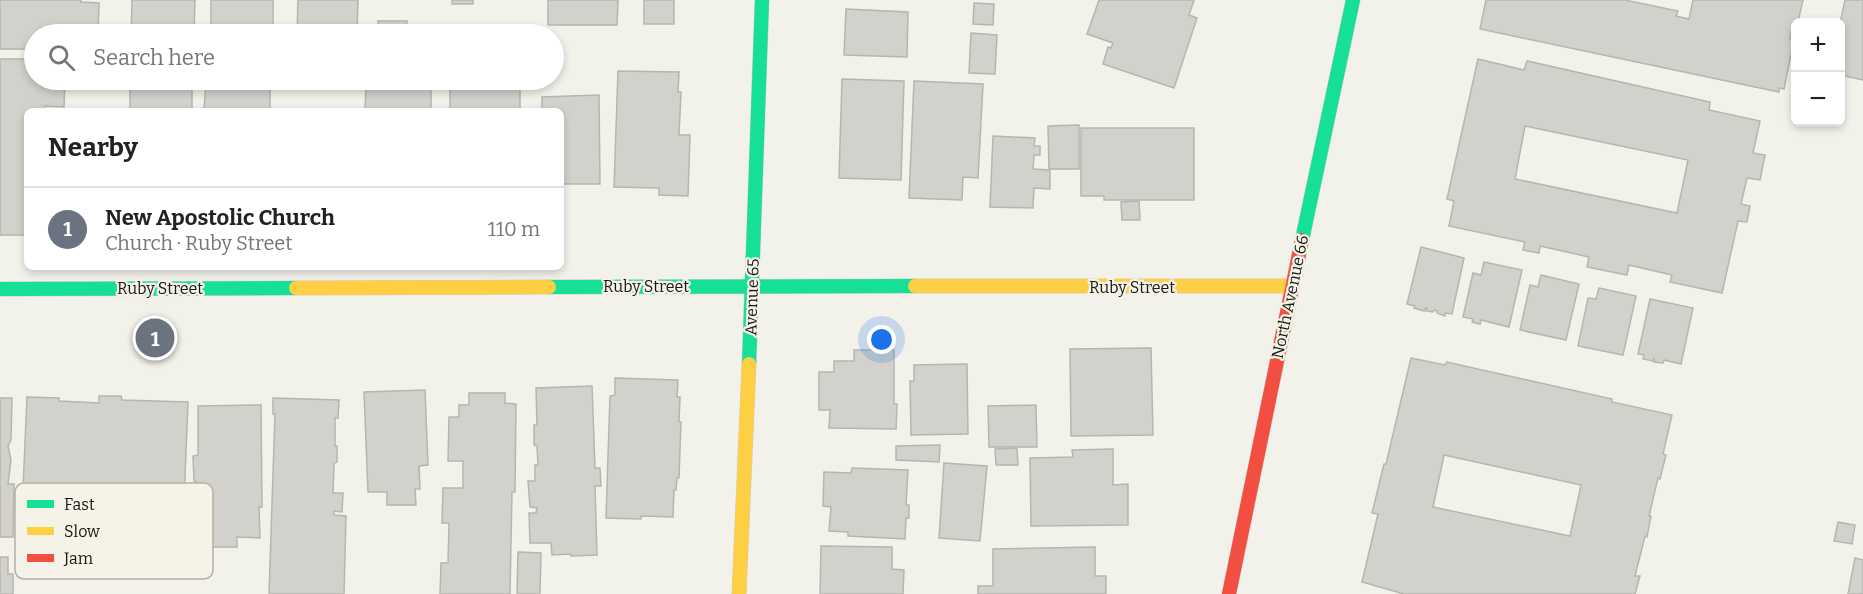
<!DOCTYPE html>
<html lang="en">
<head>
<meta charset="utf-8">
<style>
	:root { --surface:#fff; --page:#f2f2f2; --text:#222; --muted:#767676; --line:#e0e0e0; --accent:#0f766e }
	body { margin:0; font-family:Bitter,serif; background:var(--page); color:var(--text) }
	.controls { position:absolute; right:18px; top:18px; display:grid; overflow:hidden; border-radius:9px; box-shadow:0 3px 9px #0003 }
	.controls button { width:54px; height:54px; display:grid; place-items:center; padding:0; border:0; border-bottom:2px solid var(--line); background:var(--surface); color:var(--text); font:30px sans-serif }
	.you { position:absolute; left:882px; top:340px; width:21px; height:21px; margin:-15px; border:4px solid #fff; border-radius:50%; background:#1a73e8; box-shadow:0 0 0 9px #1a73e833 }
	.badge { display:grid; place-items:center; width:39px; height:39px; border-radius:50%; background:var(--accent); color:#fff; font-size:20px; font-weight:700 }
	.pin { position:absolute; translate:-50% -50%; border:3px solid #fff; box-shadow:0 2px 6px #0006 }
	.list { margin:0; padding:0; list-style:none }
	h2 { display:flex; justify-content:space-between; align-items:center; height:78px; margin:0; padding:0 24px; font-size:26px }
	h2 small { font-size:20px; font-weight:400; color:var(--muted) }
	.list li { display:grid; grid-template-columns:39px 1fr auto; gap:18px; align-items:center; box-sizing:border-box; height:84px; padding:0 24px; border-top:2px solid var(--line) }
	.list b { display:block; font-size:22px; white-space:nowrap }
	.list p { margin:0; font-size:20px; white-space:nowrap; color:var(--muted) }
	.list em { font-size:20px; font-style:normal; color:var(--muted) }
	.icon { flex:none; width:33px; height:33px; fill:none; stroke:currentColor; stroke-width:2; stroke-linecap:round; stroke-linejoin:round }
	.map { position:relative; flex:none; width:1863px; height:594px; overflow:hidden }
	.search { position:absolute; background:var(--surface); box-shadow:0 3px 9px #0003; left:24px; top:24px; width:540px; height:66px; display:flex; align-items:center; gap:15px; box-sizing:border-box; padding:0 21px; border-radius:33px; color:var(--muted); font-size:22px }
	.panel { position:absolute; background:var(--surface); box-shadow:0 3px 9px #0003; left:24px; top:108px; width:540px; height:162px; border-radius:9px }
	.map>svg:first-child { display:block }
</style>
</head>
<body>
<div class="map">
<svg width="1863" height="594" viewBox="0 0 1863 594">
	<rect width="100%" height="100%" fill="#f2f1ea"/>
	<g fill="#d2d1cc" stroke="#b6b5b0" stroke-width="1.5" fill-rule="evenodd">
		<polygon points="0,0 81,0 81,2 99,3 98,34 60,34 60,28 57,27 57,34 34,34 34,49 0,49"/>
		<polygon points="132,0 195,0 194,34 131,34"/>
		<rect x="211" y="0" width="62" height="34"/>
		<polygon points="298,0 358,0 357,34 297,34"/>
		<rect x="452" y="0" width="21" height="4"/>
		<polygon points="548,0 618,0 617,25 548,25"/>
		<rect x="644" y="0" width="30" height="24"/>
		<polygon points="1099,0 1194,0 1189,15 1197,18 1174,88 1103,64 1108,47 1111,48 1113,43 1087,34"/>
		<polygon points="1486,0 1625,0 1678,11 1676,16 1689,19 1693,0 1803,0 1798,22 1796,22 1796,34 1791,32 1790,39 1794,40 1784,89 1779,88 1779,92 1480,29"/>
		<polygon points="1845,0 1863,0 1863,80 1840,75 1840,23"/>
		<polygon points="974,3 994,4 993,25 973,24"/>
		<polygon points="846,9 908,12 907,57 844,55"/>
		<polygon points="378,21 407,21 406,34 378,34"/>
		<polygon points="971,33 997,35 995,74 969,73"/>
		<polygon points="0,59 34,59 34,80 65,80 64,107 45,106 45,111 27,111 27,235 0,235"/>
		<path d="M1478,59L1524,70L1527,61L1710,102L1709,110L1760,121L1753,153L1765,155L1760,180L1747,178L1741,204L1750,206L1747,222L1738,221L1722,293L1670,282L1672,275L1629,265L1627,275L1587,267L1589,257L1540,246L1539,253L1523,250L1525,242L1449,226L1454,201L1447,199ZM1525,126L1688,160L1677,213L1515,179Z"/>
		<polygon points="618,71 679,72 678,92 681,92 679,135 690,135 688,196 659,195 659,188 614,187"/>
		<polygon points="842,79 904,81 901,180 839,178"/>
		<rect x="130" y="80" width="62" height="31"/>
		<polygon points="206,80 270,80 270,111 204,111"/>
		<polygon points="368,80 430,80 429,85 431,85 431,111 365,111 366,84 368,84"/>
		<rect x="450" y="80" width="70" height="31"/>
		<polygon points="914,81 983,84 978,178 963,177 962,200 909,198"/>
		<polygon points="599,95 600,184 561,184 561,111 542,111 542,97"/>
		<polygon points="1079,125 1079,169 1049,169 1048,126"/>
		<polygon points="1081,128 1194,128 1194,200 1104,200 1104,196 1081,196"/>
		<polygon points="993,136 1035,138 1034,146 1040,146 1040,155 1034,155 1033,169 1050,170 1050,189 1034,188 1033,208 990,207"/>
		<polygon points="1139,201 1140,220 1122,220 1121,202"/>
		<polygon points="1421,247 1464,258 1452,314 1445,313 1445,316 1437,313 1437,311 1434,310 1433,312 1426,311 1427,308 1425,308 1424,311 1414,308 1415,306 1407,304"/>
		<polygon points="1484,262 1522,270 1509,327 1481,320 1480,324 1472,322 1473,319 1463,317 1473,273 1481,275"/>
		<polygon points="1541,275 1579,284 1566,340 1520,330 1530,285 1538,287"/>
		<polygon points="1599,288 1636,296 1623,355 1578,346 1588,298 1596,299"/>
		<polygon points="1650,299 1693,308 1681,364 1664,360 1663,363 1654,362 1654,358 1653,361 1643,359 1644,355 1638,354"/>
		<polygon points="1151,348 1153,435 1071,436 1070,349"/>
		<polygon points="854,350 894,350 894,404 897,404 896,429 829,428 830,410 819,410 819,372 834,372 834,361 854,361"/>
		<path d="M1411,358L1445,365L1447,362L1612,399V402L1672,415L1663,454L1666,455L1660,479L1658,478L1649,516H1651L1647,537L1645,536L1635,576H1640L1635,594H1404L1362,582L1378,514L1372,513L1384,464H1386ZM1444,455L1581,485L1570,536L1433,507Z"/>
		<polygon points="967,364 968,434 911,435 910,381 914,381 914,365"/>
		<polygon points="615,378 678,380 677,397 680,397 679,422 681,422 679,478 677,478 676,490 674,490 673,517 641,516 641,519 606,518 610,396 615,395"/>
		<polygon points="592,386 595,468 600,468 601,486 595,486 597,555 571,556 571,554 552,555 551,543 530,543 529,513 536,513 537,508 530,507 528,481 535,481 535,465 538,465 537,446 534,445 534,425 537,425 536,388"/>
		<polygon points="425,390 428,465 419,466 420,489 415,489 416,505 387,505 387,492 368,492 364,392"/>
		<polygon points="469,393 505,393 505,403 516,404 515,492 512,492 510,594 440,594 441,563 448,563 449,523 442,523 443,488 463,488 463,461 448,461 449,417 459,417 459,405 469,405"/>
		<polygon points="99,396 121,396 122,400 188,402 182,552 145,550 146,538 99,536 98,539 28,537 29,512 22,512 27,397 59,398 59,401 99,403"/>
		<polygon points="0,398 12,398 11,440 8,446 11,460 8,484 14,484 13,537 0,537"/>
		<polygon points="273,398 339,400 338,418 335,418 335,446 337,446 337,462 334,463 333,493 343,493 342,512 334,511 334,515 346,516 344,594 269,594 275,414 273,414"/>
		<polygon points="261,405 262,507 259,507 260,538 237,537 237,547 208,547 208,541 201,541 197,482 194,481 193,456 198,455 198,406"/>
		<polygon points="1036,405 1037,447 989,447 988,406"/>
		<polygon points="940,445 939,462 896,460 896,446"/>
		<polygon points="1017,448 1018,465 996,465 995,449"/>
		<polygon points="1113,449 1113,485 1128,484 1128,525 1031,526 1030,458 1073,457 1072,450"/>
		<polygon points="944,463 987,466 980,541 939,538"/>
		<polygon points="852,468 908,470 906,505 909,505 909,518 906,518 905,539 848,536 848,532 829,531 831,507 823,506 824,472 851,473"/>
		<polygon points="1838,522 1855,525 1852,544 1834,541"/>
		<polygon points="821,546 892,547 892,569 904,570 903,594 820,594"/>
		<polygon points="1095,547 1095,576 1106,576 1106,594 978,594 978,586 993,586 993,549"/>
		<polygon points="518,552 541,553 540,594 517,594"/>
		<polygon points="0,557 8,557 8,574 13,574 13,594 0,594"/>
		<polygon points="1855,558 1863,560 1863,594 1848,594"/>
	</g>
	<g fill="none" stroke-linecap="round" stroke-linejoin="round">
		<g stroke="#cecdc8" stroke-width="15">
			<g id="fast">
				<polyline points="1302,240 1353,0"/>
				<polyline points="549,287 915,286"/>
				<polyline points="0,289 296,288"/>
				<polyline points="749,364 762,0"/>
			</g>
		</g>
		<g stroke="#cecdc8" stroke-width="15">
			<g id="slow">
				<polyline points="915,286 1292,286"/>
				<polyline points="296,288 549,287"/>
				<polyline points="739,594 749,364"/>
			</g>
		</g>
		<g stroke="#cecdc8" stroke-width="15">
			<polyline id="jam" points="1229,594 1302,240"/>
		</g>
		<use href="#fast" stroke="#16e098" stroke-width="14"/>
		<use href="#slow" stroke="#ffcf43" stroke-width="14"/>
		<use href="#jam" stroke="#f24e42" stroke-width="14"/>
	</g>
	<g text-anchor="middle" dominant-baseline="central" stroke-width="4.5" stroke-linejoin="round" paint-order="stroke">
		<g font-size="16" fill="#171612" stroke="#f5f3e7">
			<text x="646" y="286">Ruby Street</text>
			<text x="1132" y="287">Ruby Street</text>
			<text x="160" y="288">Ruby Street</text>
			<text transform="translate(752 297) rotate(-88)">Avenue 65</text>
			<text transform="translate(1290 297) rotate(-78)">North Avenue 66</text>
		</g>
	</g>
	<rect x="15" y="483" width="198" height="96" rx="9" fill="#f5f3e7" stroke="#b2b1a7" stroke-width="1.5"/>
	<rect x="27" y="500" width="27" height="8" fill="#16e098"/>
	<rect x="27" y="527" width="27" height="8" fill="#ffcf43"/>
	<rect x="27" y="554" width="27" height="8" fill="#f24e42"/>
	<g font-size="16" fill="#171612">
		<text x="64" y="510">Fast</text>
		<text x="64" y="537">Slow</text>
		<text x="64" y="564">Jam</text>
	</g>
</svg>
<div class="controls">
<button>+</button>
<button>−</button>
</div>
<div class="you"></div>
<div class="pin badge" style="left:155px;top:338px;background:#6b7280">1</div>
<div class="search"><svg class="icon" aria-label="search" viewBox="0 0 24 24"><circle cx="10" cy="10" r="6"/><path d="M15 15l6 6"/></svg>Search here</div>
<section class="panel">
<h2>Nearby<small></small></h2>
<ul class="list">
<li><span class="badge" style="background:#6b7280">1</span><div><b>New Apostolic Church</b><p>Church · Ruby Street</p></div><em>110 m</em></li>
</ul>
</section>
</div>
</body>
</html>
